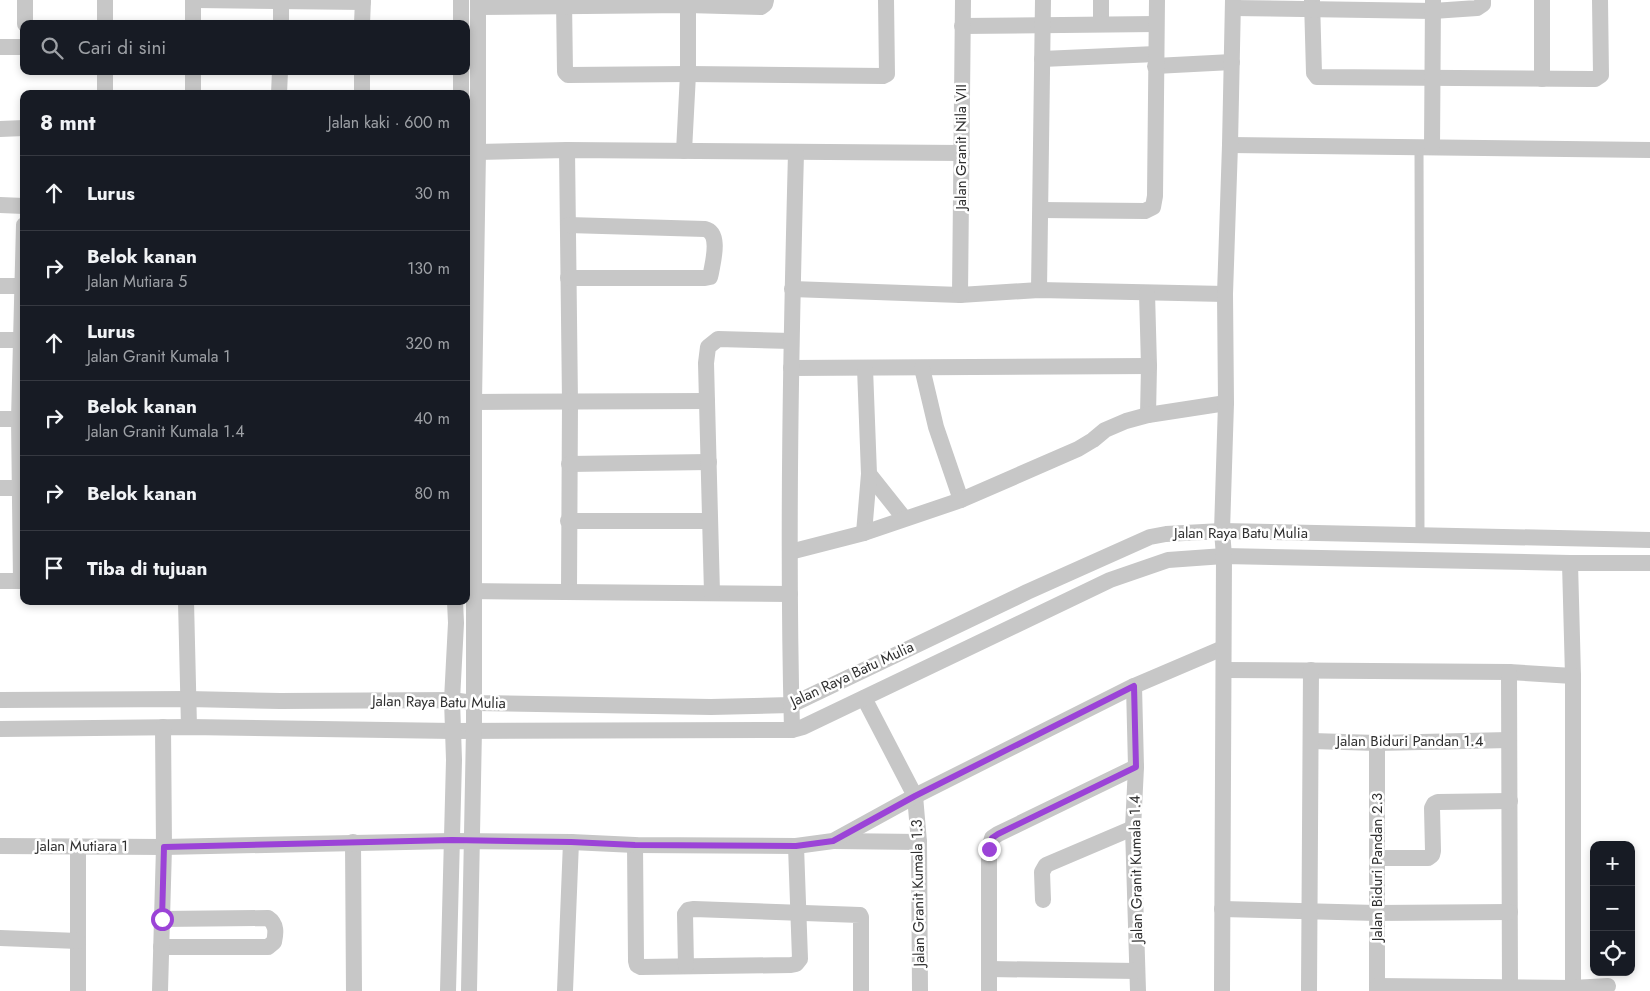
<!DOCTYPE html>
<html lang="id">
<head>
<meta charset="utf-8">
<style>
	:root { --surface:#171b24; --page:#242831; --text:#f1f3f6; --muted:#9ea1a6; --line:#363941 }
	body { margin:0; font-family:Jost,sans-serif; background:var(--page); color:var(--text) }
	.controls { position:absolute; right:15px; bottom:15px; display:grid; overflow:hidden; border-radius:10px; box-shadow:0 2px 8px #0003 }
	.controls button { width:45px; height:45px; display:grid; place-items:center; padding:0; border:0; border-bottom:1px solid var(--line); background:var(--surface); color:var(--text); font:25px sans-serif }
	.stop { position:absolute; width:15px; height:15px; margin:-11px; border:4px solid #9b43d7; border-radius:50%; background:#fff }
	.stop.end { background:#9b43d7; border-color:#fff; box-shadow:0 1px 5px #0008 }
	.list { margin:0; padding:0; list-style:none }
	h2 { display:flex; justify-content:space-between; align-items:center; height:65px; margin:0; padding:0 20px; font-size:21px }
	h2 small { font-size:16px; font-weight:400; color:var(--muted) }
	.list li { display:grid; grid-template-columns:32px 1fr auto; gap:15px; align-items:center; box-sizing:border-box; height:75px; padding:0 20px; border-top:1px solid var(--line) }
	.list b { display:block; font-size:19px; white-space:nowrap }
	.list p { margin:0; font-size:16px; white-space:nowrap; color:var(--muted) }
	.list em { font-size:16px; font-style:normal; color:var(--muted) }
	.icon { flex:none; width:28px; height:28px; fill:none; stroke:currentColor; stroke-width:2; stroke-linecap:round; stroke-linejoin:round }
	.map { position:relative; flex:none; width:1650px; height:991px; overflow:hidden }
	.search { position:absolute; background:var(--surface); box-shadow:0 2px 8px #0003; left:20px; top:20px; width:450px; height:55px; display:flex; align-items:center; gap:12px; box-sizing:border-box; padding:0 18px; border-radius:10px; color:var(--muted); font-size:19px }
	.panel { position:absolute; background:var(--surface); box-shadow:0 2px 8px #0003; left:20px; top:90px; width:450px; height:515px; border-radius:10px }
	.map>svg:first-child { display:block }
</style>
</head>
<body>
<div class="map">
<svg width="1650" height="991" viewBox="0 0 1650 991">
	<rect width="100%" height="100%" fill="#fff"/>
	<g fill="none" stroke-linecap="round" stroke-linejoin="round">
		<polyline stroke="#c7c7c7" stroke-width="9" points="1419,147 1420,535"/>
		<g stroke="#c7c7c7" stroke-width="16">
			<polyline points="25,0 25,24"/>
			<polyline points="196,0 363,2"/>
			<polyline points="564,0 565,72 568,75 688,74 883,76 887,74 886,0"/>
			<polyline points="1312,0 1314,73 1317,77 1591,79 1595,79 1601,75 1600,0"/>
			<polyline points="1542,0 1542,79"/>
			<polyline points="478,7 687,5 761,7 765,4 766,0"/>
			<polyline points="1233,8 1433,11 1477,8 1483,4 1483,0"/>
			<polyline points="105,24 105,0"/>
			<polyline points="193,24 193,0"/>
			<polyline points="281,24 281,0"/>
			<polyline points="362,24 363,0"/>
			<polyline points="461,24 461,0"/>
			<polyline points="1101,24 1101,0"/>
			<polyline points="962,26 1156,24"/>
			<polyline points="0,47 24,47"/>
			<polyline points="1042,59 1156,54"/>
			<polyline points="1155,66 1232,62"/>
			<polyline points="105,71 105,94"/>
			<polyline points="193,94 193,71"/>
			<polyline points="279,94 280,71"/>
			<polyline points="362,94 362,71"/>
			<polyline points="461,94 461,71"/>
			<polyline points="0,129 24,128"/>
			<polyline points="1230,145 1650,150"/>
			<polyline points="1432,147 1433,0"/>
			<polyline points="567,150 570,402 569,591"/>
			<polyline points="684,151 688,74 688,0"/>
			<polyline points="466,157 478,152 567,150 962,153"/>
			<polyline points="0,205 24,206"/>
			<polyline points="1041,210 1145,211 1153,207 1155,196 1157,0"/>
			<path d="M568,278H705L710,277L711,273C713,261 721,233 705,229L568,225"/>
			<polyline points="0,286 21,286"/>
			<polyline points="792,289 960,295 1039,290 1225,294"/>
			<polyline points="1039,290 1043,0"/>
			<polyline points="1147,293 1149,366 1148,415"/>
			<polyline points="960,295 963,0"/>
			<polyline points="0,340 21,340"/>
			<polyline points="791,368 1149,366"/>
			<polyline points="922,368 936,427 961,500"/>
			<polyline points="474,402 707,401"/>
			<polyline points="0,419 19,419"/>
			<polyline points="569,464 709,462"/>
			<polyline points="869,474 904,518"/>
			<polyline points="0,488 21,488"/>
			<polyline points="568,521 710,521"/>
			<polyline points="864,533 869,474 865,368"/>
			<polyline points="790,552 864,533 961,500 1078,449 1093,440 1105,430 1126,421 1148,415 1226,403"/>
			<polyline points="1570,563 1573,676 1573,991"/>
			<polyline points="0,581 24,581"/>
			<polyline points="21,581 19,419 24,225"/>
			<polyline points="466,591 790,594"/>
			<polyline points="712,593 706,363 708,347 718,339 791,341"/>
			<polyline points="186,601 189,727"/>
			<polyline points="1224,670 1509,672 1573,676"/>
			<polyline points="1509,672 1510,991"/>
			<polyline points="1134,686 1136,767 1133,828 1138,991"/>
			<polyline points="864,698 915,796 919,842 920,991"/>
			<polyline points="0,700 188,699 280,701 452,700 473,703 711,707 791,705 1027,592 1150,537 1166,534 1222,531 1650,540"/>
			<polyline points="0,729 189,727 453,731 792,730 803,727 1110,580 1168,560 1224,556 1570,563 1650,563"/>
			<path d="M792,730C787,538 791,345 796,153"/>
			<polyline points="1312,741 1377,743 1509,740"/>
			<polyline points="1377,743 1377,991"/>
			<polyline points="834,841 919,842"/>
			<polyline points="353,842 354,991"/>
			<polyline points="635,845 636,961 637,965 641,967 791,965 796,964 800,959 796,846"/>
			<polyline points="0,846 164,847 452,841 571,842 635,845 796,846 833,841 915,796 1134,686 1223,648"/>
			<polyline points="78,846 78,991"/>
			<polyline points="1377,858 1428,858 1432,855 1433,851 1432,808 1434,804 1438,802 1510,801"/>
			<polyline points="1043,900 1042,872 1046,865 1133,828"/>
			<polyline points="1222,909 1376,913 1510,912"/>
			<polyline points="0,938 78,941"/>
			<path d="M161,947H268L274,942C276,933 277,924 268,918L161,919"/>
			<polyline points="686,966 685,914 688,910 694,909 860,915 861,917 861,991"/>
			<polyline points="990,969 1137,971"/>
			<polyline points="1377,986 1573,988 1608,986"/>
			<polyline points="160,991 164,847 163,727"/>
			<polyline points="448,991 454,760 452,700 456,623 455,601"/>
			<polyline points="469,991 474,729 474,402 478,152 478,0"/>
			<polyline points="565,991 571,842"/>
			<polyline points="989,991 989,849 992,838 998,834 1136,767"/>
			<polyline points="1222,991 1224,556 1222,531 1226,403 1225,294 1230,145 1233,0"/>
			<polyline points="1309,991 1311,670"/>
		</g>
	</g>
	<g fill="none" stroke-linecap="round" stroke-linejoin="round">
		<polyline stroke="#9b43d7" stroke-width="6" points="162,919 164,847 452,840 571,842 635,845 796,846 833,841 915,796 1134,686 1136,767 998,834 992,838 989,849"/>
	</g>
	<g text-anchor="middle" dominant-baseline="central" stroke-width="5" stroke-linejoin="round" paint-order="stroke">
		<g font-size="15" fill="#303030" stroke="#fff">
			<text transform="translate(961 147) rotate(-90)">Jalan Granit Nila VII</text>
			<text x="1241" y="533">Jalan Raya Batu Mulia</text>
			<text transform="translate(852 674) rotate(-25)">Jalan Raya Batu Mulia</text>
			<text transform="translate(439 702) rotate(1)">Jalan Raya Batu Mulia</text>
			<text x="1410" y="741">Jalan Biduri Pandan 1.4</text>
			<text x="82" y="846">Jalan Mutiara 1</text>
			<text transform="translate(1377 867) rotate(-90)">Jalan Biduri Pandan 2.3</text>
			<text transform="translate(1136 869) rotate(-91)">Jalan Granit Kumala 1.4</text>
			<text transform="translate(918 893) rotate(-91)">Jalan Granit Kumala 1.3</text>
		</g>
	</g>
</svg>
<div class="controls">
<button>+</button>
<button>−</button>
<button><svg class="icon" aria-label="locate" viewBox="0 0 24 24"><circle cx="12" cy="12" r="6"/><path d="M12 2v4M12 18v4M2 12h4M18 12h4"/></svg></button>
</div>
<div class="stop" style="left:162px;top:919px"></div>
<div class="stop end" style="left:989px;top:849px"></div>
<div class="search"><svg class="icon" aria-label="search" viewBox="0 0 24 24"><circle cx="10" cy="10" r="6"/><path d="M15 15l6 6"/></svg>Cari di sini</div>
<section class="panel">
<h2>8 mnt<small>Jalan kaki · 600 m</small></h2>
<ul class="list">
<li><svg class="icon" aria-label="ahead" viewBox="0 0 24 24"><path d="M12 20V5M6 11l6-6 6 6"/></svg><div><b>Lurus</b></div><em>30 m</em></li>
<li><svg class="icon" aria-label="right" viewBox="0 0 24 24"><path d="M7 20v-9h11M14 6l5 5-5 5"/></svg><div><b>Belok kanan</b><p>Jalan Mutiara 5</p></div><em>130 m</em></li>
<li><svg class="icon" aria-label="ahead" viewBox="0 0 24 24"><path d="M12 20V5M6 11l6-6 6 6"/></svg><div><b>Lurus</b><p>Jalan Granit Kumala 1</p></div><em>320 m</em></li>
<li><svg class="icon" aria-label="right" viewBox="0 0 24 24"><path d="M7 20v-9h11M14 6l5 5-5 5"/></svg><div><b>Belok kanan</b><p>Jalan Granit Kumala 1.4</p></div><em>40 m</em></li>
<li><svg class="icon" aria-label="right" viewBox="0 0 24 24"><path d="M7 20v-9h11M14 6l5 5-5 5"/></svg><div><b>Belok kanan</b></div><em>80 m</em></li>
<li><svg class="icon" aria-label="arrive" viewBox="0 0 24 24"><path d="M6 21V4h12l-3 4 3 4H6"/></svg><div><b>Tiba di tujuan</b></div></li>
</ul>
</section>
</div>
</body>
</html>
